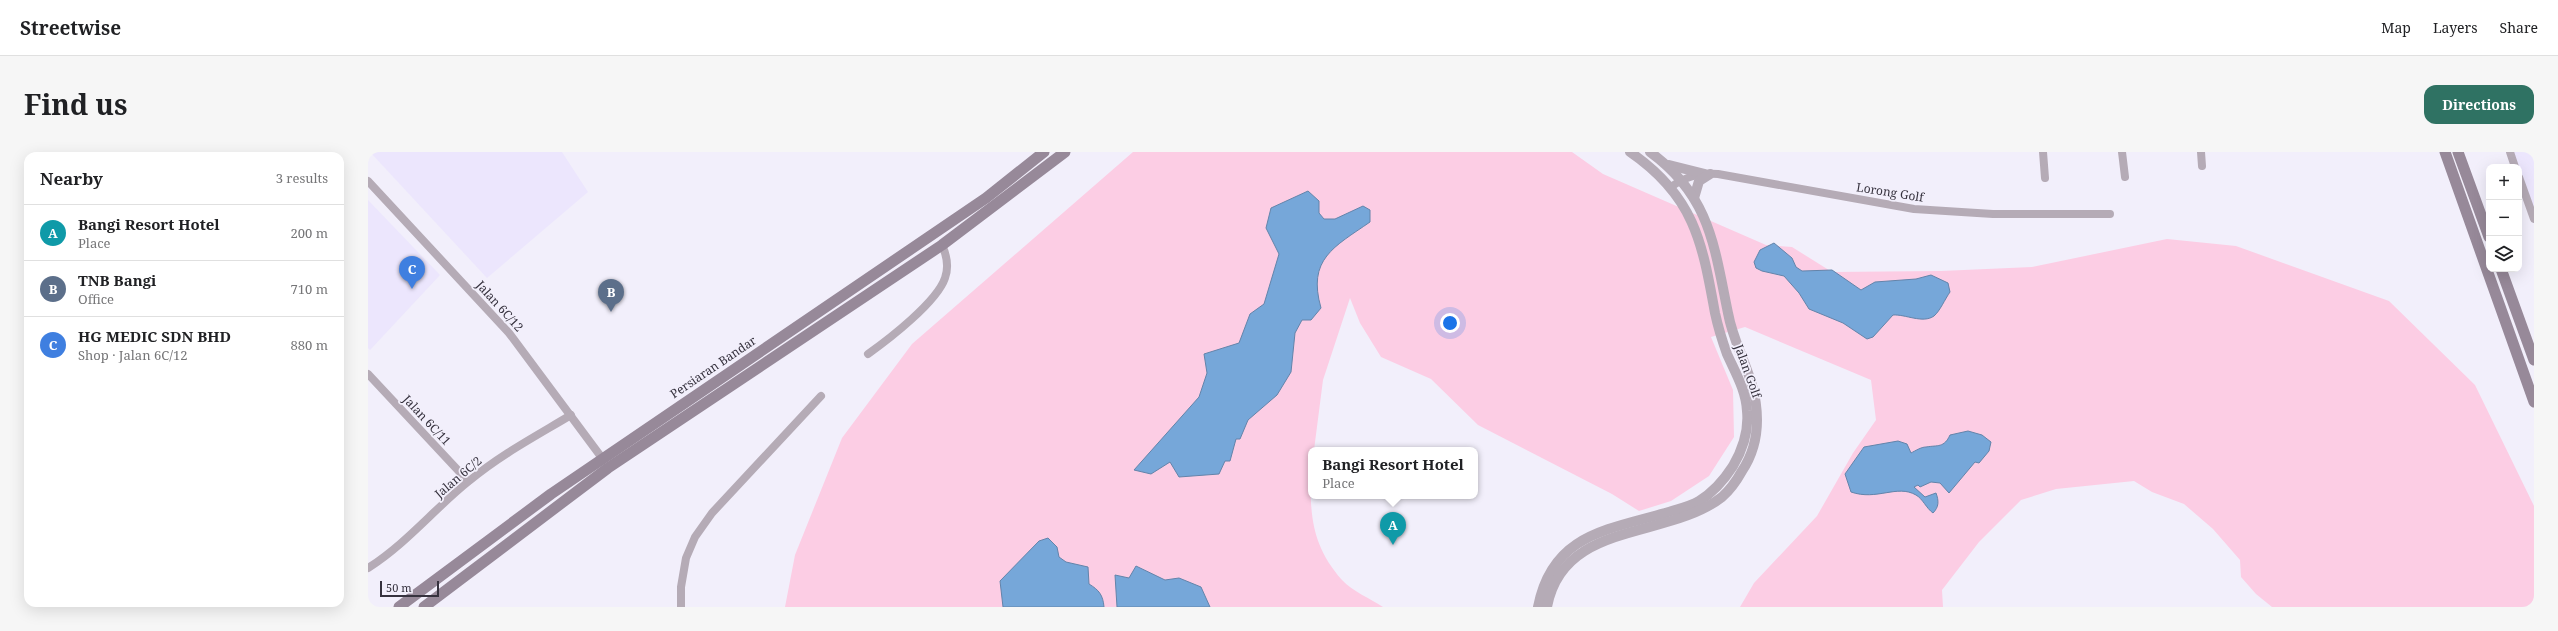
<!DOCTYPE html>
<html lang="en">
<head>
<meta charset="utf-8">
<style>
	:root { --surface:#fff; --page:#f6f6f6; --text:#202124; --muted:#757577; --line:#e0e0e0; --accent:#2f7263 }
	body { margin:0; font-family:"Noto Serif",serif; background:var(--page); color:var(--text) }
	.controls { position:absolute; right:12px; top:12px; display:grid; overflow:hidden; border-radius:8px; box-shadow:0 4px 16px #0002 }
	.controls button { width:36px; height:36px; display:grid; place-items:center; padding:0; border:0; border-bottom:1px solid var(--line); background:var(--surface); color:var(--text); font:20px sans-serif }
	.scale { position:absolute; left:12px; bottom:10px; width:59px; box-sizing:border-box; padding-left:4px; border:2px solid #36323e; border-top:0; font-size:11px; line-height:14px; white-space:nowrap; color:#36323e; -webkit-text-stroke:3px #f2effb; paint-order:stroke }
	.you { position:absolute; left:1082px; top:171px; width:14px; height:14px; margin:-10px; border:3px solid #fff; border-radius:50%; background:#1a73e8; box-shadow:0 0 0 6px #1a73e833 }
	.badge { display:grid; place-items:center; width:26px; height:26px; border-radius:50%; background:var(--accent); color:#fff; font-size:13px; font-weight:700 }
	.pin { position:absolute; translate:-50% -33px; filter:drop-shadow(0 1px 2px #0008) }
	.pin::after { content:''; position:absolute; top:21px; width:14px; height:12px; background:inherit; clip-path:polygon(0 0,100% 0,50% 100%) }
	.popup { position:absolute; left:940px; top:295px; width:170px; height:52px; box-sizing:border-box; display:grid; place-content:center; border-radius:8px; background:var(--surface); filter:drop-shadow(0 1px 3px #0005); font-size:13px; white-space:nowrap; color:var(--muted) }
	.popup b { font-size:15px; color:var(--text) }
	.popup::after { content:''; position:absolute; left:50%; top:100%; margin-left:-8px; border:8px solid transparent; border-top-color:var(--surface) }
	.list { margin:0; padding:0; list-style:none }
	h2 { display:flex; justify-content:space-between; align-items:center; height:52px; margin:0; padding:0 16px; font-size:17px }
	h2 small { font-size:13px; font-weight:400; color:var(--muted) }
	.list li { display:grid; grid-template-columns:26px 1fr auto; gap:12px; align-items:center; box-sizing:border-box; height:56px; padding:0 16px; border-top:1px solid var(--line) }
	.list b { display:block; font-size:15px; white-space:nowrap }
	.list p { margin:0; font-size:13px; white-space:nowrap; color:var(--muted) }
	.list em { font-size:13px; font-style:normal; color:var(--muted) }
	.icon { flex:none; width:22px; height:22px; fill:none; stroke:currentColor; stroke-width:2; stroke-linecap:round; stroke-linejoin:round }
	.map { position:relative; flex:none; width:2166px; height:455px; overflow:hidden; border-radius:12px }
	header { display:flex; align-items:center; gap:24px; box-sizing:border-box; height:56px; padding:0 20px; background:var(--surface); border-bottom:1px solid var(--line) }
	header strong { font-size:19px }
	nav { display:flex; gap:22px; margin-inline-start:auto; font-size:14px }
	.intro { display:flex; align-items:center; justify-content:space-between; box-sizing:border-box; height:96px; padding:0 24px }
	h1 { margin:0; font-size:28px }
	.button { padding:10px 18px; border-radius:12px; background:var(--accent); color:#fff; font-size:14px; font-weight:700 }
	main { display:flex; gap:24px; padding:0 24px }
	aside { flex:1; background:var(--surface); border-radius:12px; box-shadow:0 4px 16px #0002 }
	.map>svg:first-child { display:block }
</style>
</head>
<body>
<header>
<strong>Streetwise</strong>
<nav><a>Map</a><a>Layers</a><a>Share</a></nav>
</header>
<div class="intro"><h1>Find us</h1><a class="button">Directions</a></div>
<main>
<aside>
<h2>Nearby<small>3 results</small></h2>
<ul class="list">
<li><span class="badge" style="background:#0f9aa8">A</span><div><b>Bangi Resort Hotel</b><p>Place</p></div><em>200 m</em></li>
<li><span class="badge" style="background:#5c6f8a">B</span><div><b>TNB Bangi</b><p>Office</p></div><em>710 m</em></li>
<li><span class="badge" style="background:#3f7fe0">C</span><div><b>HG MEDIC SDN BHD</b><p>Shop · Jalan 6C/12</p></div><em>880 m</em></li>
</ul>
</aside>
<div class="map">
<svg width="2166" height="455" viewBox="0 0 2166 455">
	<rect width="100%" height="100%" fill="#f2effb"/>
	<g fill="#ece6fd">
		<polygon points="2,0 194,0 220,40 119,126"/>
		<polygon points="2144,0 2166,0 2166,59 2151,15"/>
		<polygon points="0,48 72,123 2,198 0,196"/>
	</g>
	<path fill="#fccde4" d="M765,0H1204L1235,22L1398,93L1424,95L1464,120L1573,119L1664,115L1799,87L1868,94L2021,149L2107,233L2166,354V455H1904L1888,442L1873,425L1872,408L1845,377L1816,352L1784,340L1766,329L1688,337L1653,348L1611,390L1574,438L1575,455H1372L1386,431L1449,364L1485,301L1508,268L1503,228L1377,175L1343,185L1365,238L1366,285L1341,324L1303,349L1271,359L1244,342L1110,273L1063,227L1013,205L992,171L982,146L955,228L946,298H943C943,350 937,386 974,428C984,439 1003,447 1015,455H417L427,403L474,286L544,192Z"/>
	<g fill="#76a7d9" stroke="#6384aa">
		<path d="M940,39L951,49V61L956,67H967L995,54L1002,58V70C966,95 939,107 953,156L943,168H934L927,181L923,220L909,243L880,268L872,287H868L862,309H857L851,322L811,325L802,310L783,322L766,318L831,245L839,221L836,202L871,191L882,162L896,152L911,102L898,76L903,56Z"/>
		<path d="M1406,91L1424,106L1428,115L1434,119L1464,118L1493,138L1507,130L1548,127L1563,123L1580,131L1582,140C1577,147 1572,159 1566,164C1555,172 1537,162 1525,163L1505,185L1499,187L1475,171L1441,157L1431,141L1416,124L1394,119L1388,116L1386,110L1392,98Z"/>
		<path d="M1600,279L1614,283L1623,290L1621,299L1611,311L1607,310L1581,341L1572,331L1563,330L1552,335L1550,333L1546,335L1557,345L1568,341C1571,349 1571,355 1565,361C1558,356 1555,347 1548,343C1529,332 1509,349 1483,340L1477,322L1496,295L1530,289L1539,292L1543,301C1547,299 1553,295 1558,295C1570,293 1576,296 1582,283Z"/>
		<path d="M680,386L689,395L691,405L698,410L720,415L721,432C731,438 735,443 736,455H635L632,429L671,389Z"/>
		<polygon points="768,414 797,428 811,426 833,435 842,455 749,455 747,423 761,426"/>
	</g>
	<g fill="none" stroke-linecap="round" stroke-linejoin="round">
		<g stroke="#b5abb6" stroke-width="8">
			<polyline points="1675,0 1677,26"/>
			<polyline points="1754,0 1757,25"/>
			<polyline points="1833,0 1834,14"/>
			<polyline points="2142,0 2147,15"/>
			<polyline points="2151,25 2166,67"/>
			<polyline points="0,29 141,181 234,306"/>
			<path d="M1303,35C1318,24 1332,21 1350,22L1546,57L1625,62H1742"/>
			<path d="M500,202C521,187 569,150 577,126C581,115 579,104 574,93"/>
			<polyline points="0,222 100,329"/>
			<path d="M0,416C38,392 66,357 101,329C132,303 168,284 203,263"/>
			<polyline points="313,455 313,435 318,406 327,385 344,361 453,244"/>
		</g>
		<g stroke="#b5abb6" stroke-width="10">
			<polyline points="1301,13 1337,22"/>
			<polyline points="1326,46 1331,29 1342,22"/>
			<path d="M1170,455C1184,383 1238,378 1297,361C1309,357 1321,355 1331,349C1346,340 1356,328 1365,314C1375,297 1381,279 1379,259C1378,238 1367,220 1359,202C1354,188 1350,175 1347,161C1334,89 1326,44 1262,0"/>
			<path d="M1179,455C1195,368 1299,388 1354,345C1362,338 1369,328 1374,319C1384,304 1389,286 1389,268C1389,225 1367,200 1360,161C1346,93 1342,44 1282,0"/>
		</g>
		<g stroke="#978999" stroke-width="11">
			<polyline points="2077,0 2166,250"/>
			<polyline points="2090,0 2121,85"/>
			<polyline points="2133,117 2166,208"/>
			<polyline points="31,455 183,342 618,46 676,0"/>
			<polyline points="56,455 240,316 574,93 697,0"/>
		</g>
	</g>
	<g text-anchor="middle" dominant-baseline="central" stroke-width="3.5" stroke-linejoin="round" paint-order="stroke">
		<g font-size="12" fill="#36323e" stroke="#f2effb">
			<text transform="translate(1522 40) rotate(9)">Lorong Golf</text>
			<text transform="translate(132 154) rotate(48)">Jalan 6C/12</text>
			<text transform="translate(345 215) rotate(-34)">Persiaran Bandar</text>
			<text transform="translate(1380 219) rotate(70)">Jalan Golf</text>
			<text transform="translate(59 268) rotate(47)">Jalan 6C/11</text>
			<text transform="translate(90 325) rotate(-40)">Jalan 6C/2</text>
		</g>
	</g>
</svg>
<div class="controls">
<button>+</button>
<button>−</button>
<button><svg class="icon" aria-label="layers" viewBox="0 0 24 24"><path d="M12 4l9 5-9 5-9-5zM3 14l9 5 9-5"/></svg></button>
</div>
<div class="scale">50 m</div>
<div class="you"></div>
<div class="pin badge" style="left:1025px;top:393px;background:#0f9aa8">A</div>
<div class="popup"><b>Bangi Resort Hotel</b>Place</div>
<div class="pin badge" style="left:243px;top:160px;background:#5c6f8a">B</div>
<div class="pin badge" style="left:44px;top:137px;background:#3f7fe0">C</div>
</div>
</main>
</body>
</html>
